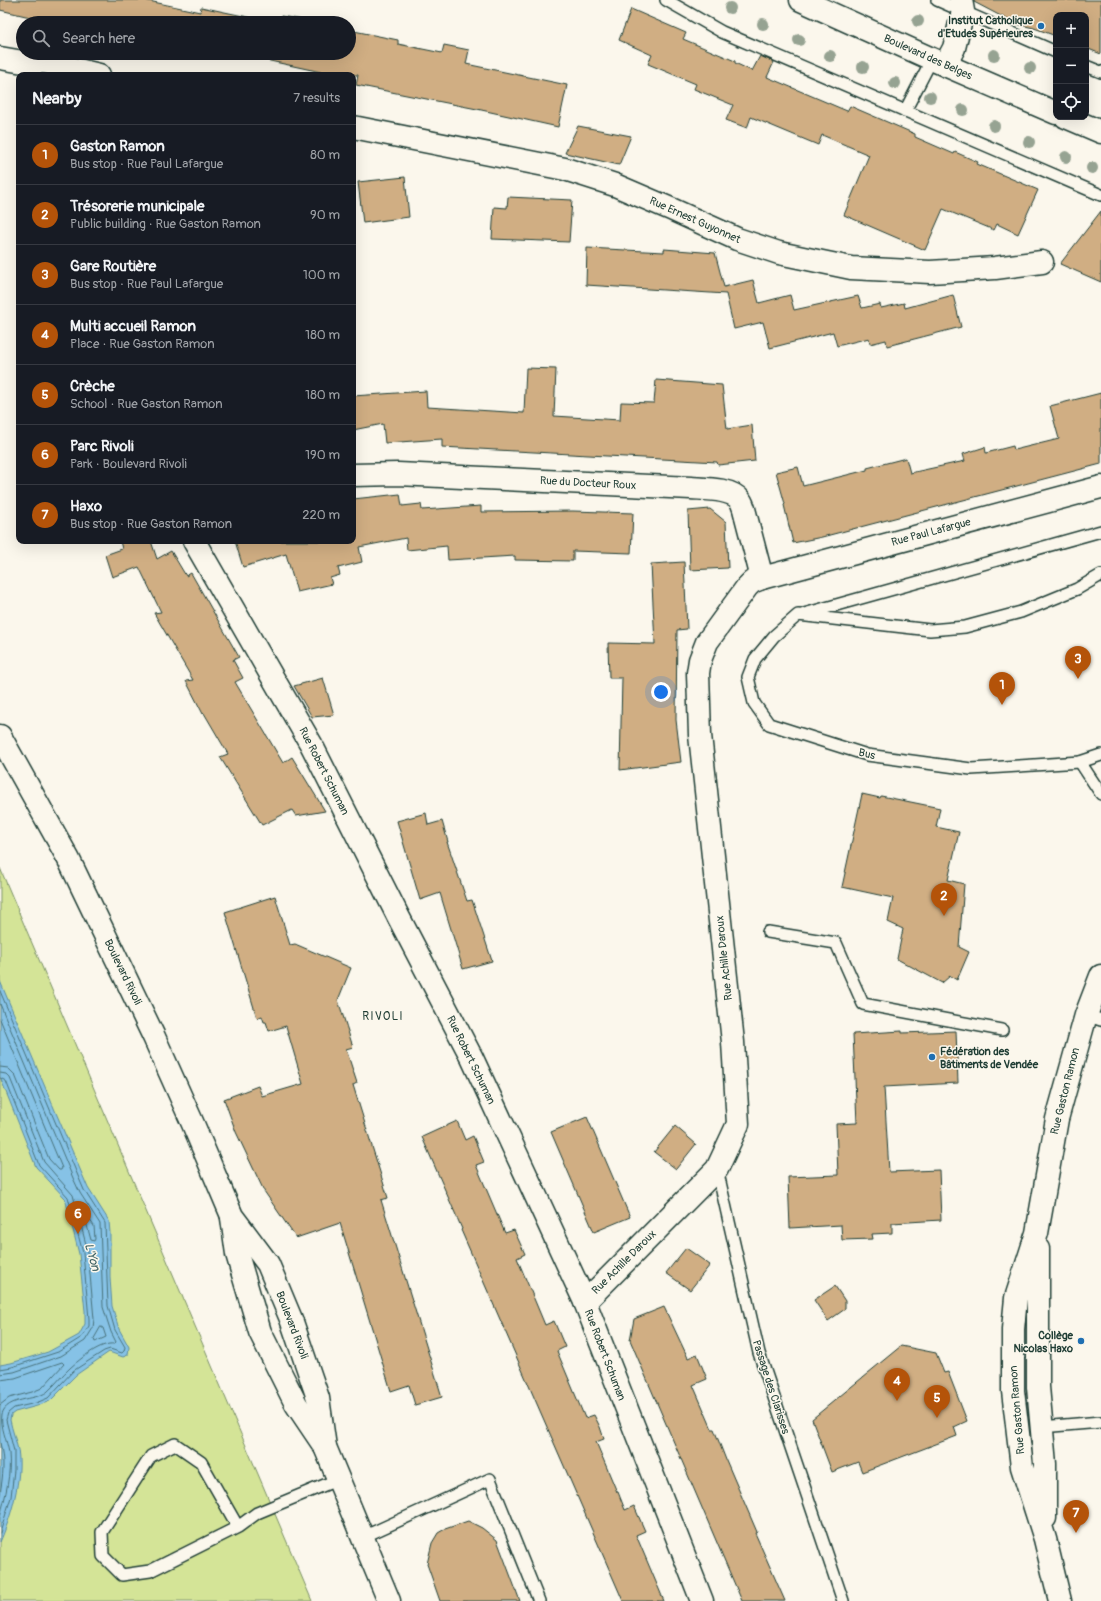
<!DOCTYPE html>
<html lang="en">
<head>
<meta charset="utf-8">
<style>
	:root { --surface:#171b24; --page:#20242c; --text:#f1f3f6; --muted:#9ea1a6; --line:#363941; --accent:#b45309 }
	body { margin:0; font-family:Pangolin,sans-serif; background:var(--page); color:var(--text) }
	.controls { position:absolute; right:12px; top:12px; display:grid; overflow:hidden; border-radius:8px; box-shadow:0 4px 16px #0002 }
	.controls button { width:36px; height:36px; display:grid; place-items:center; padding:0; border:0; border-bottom:1px solid var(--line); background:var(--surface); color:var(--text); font:20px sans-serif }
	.you { position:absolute; left:661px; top:692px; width:14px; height:14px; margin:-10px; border:3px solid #fff; border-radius:50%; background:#1a73e8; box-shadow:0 0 0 6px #1a73e833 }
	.badge { display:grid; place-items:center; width:26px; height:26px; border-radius:50%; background:var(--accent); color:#fff; font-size:13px; font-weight:700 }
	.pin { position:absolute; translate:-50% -33px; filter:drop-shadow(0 1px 2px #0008) }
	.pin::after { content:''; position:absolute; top:21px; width:14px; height:12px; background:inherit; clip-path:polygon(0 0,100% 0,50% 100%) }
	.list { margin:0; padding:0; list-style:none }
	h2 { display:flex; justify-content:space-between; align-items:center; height:52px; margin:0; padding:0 16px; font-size:17px }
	h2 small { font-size:13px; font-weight:400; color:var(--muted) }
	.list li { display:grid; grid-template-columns:26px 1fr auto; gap:12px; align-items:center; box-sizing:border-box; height:60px; padding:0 16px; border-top:1px solid var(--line) }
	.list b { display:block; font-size:15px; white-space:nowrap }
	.list p { margin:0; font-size:13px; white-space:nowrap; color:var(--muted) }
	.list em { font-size:13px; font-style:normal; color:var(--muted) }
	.icon { flex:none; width:22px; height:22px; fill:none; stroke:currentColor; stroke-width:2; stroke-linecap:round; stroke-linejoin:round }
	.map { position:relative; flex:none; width:1101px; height:1601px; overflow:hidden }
	.search { position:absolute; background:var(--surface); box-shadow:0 4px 16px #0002; left:16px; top:16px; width:340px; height:44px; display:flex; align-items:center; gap:10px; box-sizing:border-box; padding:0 14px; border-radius:22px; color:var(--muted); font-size:15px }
	.panel { position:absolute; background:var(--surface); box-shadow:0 4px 16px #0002; left:16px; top:72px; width:340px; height:472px; border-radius:8px }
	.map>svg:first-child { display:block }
</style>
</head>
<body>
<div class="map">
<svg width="1101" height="1601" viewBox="0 0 1101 1601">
	<rect width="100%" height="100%" fill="#fbf7ec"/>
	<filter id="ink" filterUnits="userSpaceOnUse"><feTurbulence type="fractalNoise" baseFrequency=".025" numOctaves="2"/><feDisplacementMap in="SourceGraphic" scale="8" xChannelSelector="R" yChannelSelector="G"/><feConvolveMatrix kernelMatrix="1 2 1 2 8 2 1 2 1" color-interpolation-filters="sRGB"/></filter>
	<g filter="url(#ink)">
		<polygon fill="#d4e497" stroke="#7a9066" points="0,868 312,1601 0,1601"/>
		<path fill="#86c2e6" stroke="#5d8d9f" d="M0,981L82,1174L88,1188L109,1221L110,1233V1278L112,1306L119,1329L129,1347L128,1355L123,1357L109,1352L76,1375L50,1401L37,1406L15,1412L11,1415L10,1420C12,1430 16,1440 18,1450C23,1476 11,1518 0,1542V1365L11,1363L48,1352L79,1335L85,1324V1311L79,1254L65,1198L36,1167L0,1077Z"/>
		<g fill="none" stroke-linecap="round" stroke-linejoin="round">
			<g stroke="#48727b" stroke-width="1">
				<polyline points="0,991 78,1176 84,1190 105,1223 108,1306 115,1330 125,1347 124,1351 122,1353 110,1349 104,1351 73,1371 48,1398 36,1403 14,1408 8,1413 6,1420 14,1451 14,1470 11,1497 0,1533"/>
				<path d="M0,1004L73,1178L80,1193L100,1224L103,1307L111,1332L116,1342L114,1344C101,1342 80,1359 70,1368C62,1375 55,1385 47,1392C34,1401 7,1397 2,1414C0,1427 7,1440 9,1453C11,1474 6,1495 0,1516"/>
				<polyline points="0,1019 62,1168 61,1170 59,1170 49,1159 15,1075 8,1068 0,1067"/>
				<polyline points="0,1073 6,1074 10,1078 44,1162 73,1195 88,1252 94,1319 93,1328 85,1341 61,1356 14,1372 0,1374"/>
				<polyline points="0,1078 6,1081 39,1165 68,1197 83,1253 89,1319 89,1326 82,1337 58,1352 12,1367 0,1369"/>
				<polygon points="87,1216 94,1226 95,1239 94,1241 91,1240 85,1218"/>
				<polygon points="101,1327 103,1328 106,1337 95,1342 94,1339"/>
				<polyline points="0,1380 15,1378 62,1362 64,1364 42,1388 32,1392 9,1398 0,1405"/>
				<path d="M0,1443C5,1460 3,1476 0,1494"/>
			</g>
		</g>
		<g fill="#d0ae83" stroke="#1f3d34">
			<polygon points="0,0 144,0 200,12 201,7 276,23 56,23 0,10"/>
			<polygon points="974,0 1101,0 1101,54 1086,48 1086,15 1056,15 1056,36 1034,28 1016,24 974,2"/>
			<polygon points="631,9 686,33 683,39 735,61 735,63 752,71 760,56 774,62 767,77 847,111 850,106 915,134 915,137 954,154 955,152 978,162 977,164 1038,190 1018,234 997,224 994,230 943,209 925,250 844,215 869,155 822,135 818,145 751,117 747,128 726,120 733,105 694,89 696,84 648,64 652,55 619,40"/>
			<polygon points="281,16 298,19 315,23 279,23"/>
			<polygon points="349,30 398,40 398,44 442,53 444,45 469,50 466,64 567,85 558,127 477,109 356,85 358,75 335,75 233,53 349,53"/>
			<polygon points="578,126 631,136 619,165 565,153"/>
			<polygon points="405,177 409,217 363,223 358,182"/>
			<polygon points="508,197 572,200 569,242 492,239 494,207 507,208"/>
			<polygon points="1101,211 1101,282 1060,264"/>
			<polygon points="587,248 664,252 664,249 715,253 724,287 753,280 759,303 790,295 794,310 858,296 862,308 880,304 881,308 904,303 905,308 953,295 961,327 887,346 886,340 870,344 869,338 837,346 833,332 770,348 763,322 734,329 726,294 586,285"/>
			<polygon points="526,368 556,369 554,416 620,420 621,402 654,403 656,380 722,385 727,429 752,425 755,461 718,465 717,462 442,447 442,439 385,443 383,424 353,430 353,396 426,391 427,407 524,413"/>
			<polygon points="1101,393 1101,464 822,537 793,543 784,505 785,504 776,472 798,467 803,486 867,470 867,468 906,458 910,473 965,461 963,454 985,447 986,453 1013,446 1014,450 1059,439 1050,406"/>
			<polygon points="400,494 402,506 421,504 422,510 481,506 481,512 573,511 633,513 631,553 573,551 573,561 515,560 515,556 448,560 447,546 407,550 406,538 359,547 362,562 338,568 340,575 330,578 332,584 297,592 286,554 243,567 235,541 353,541 353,499"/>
			<polygon points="710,509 726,522 728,568 690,570 688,511"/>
			<polygon points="120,541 151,541 157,559 171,551 186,576 191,573 239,657 233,660 243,678 235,682 283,763 292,757 325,811 296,816 292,810 262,825 220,757 228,754 204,713 203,714 186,681 193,680 154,613 161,612 139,567 112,577 105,555 122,549"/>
			<polygon points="684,562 687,629 677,630 676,720 681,762 620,770 622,678 609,678 608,643 655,644 651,564"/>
			<polygon points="323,678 334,715 312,717 294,686"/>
			<polygon points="862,794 880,798 881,796 940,808 936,827 959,832 948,880 964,884 959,947 969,952 957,980 950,976 942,983 897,959 903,929 888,922 893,898 842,887"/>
			<polygon points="426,813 428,825 442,821 448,842 447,842 467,901 472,900 492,961 463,969 440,893 420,900 397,821"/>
			<polygon points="275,896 290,945 295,944 351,968 338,1000 353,1047 346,1049 357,1083 353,1085 388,1198 381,1200 442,1397 415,1405 409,1385 391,1391 340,1223 296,1238 264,1191 236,1132 224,1099 258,1086 262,1096 303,1084 286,1026 269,1031 266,1022 264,1022 262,1016 257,1018 225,912"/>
			<polygon points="902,1031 902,1033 956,1031 958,1083 884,1087 889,1172 939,1170 941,1220 892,1223 892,1233 872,1234 873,1239 842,1240 841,1225 790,1228 788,1177 838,1175 836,1124 857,1123 853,1034"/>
			<polygon points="587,1117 630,1217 594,1232 551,1132"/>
			<polygon points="457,1121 465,1140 473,1136 484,1162 476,1165 505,1233 514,1230 525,1254 517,1258 545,1325 554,1321 565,1347 557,1351 585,1418 594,1415 600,1427 604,1439 596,1442 617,1492 618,1492 625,1510 634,1506 645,1531 636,1535 664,1601 623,1601 461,1230 462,1229 422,1137"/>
			<polygon points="675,1126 696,1144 676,1169 654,1152"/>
			<polygon points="686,1248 710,1265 690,1290 666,1273"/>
			<polygon points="835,1286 845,1301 845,1309 828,1321 814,1300"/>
			<polygon points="664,1307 688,1358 697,1354 707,1379 693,1385 712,1429 714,1429 726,1460 757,1532 755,1533 785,1601 742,1601 630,1340 634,1319"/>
			<polygon points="901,1346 936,1353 944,1373 948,1372 967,1421 954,1427 957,1436 862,1472 858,1462 832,1472 812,1419"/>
			<polygon points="468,1521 482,1528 497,1540 520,1601 440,1601 427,1564 432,1543 438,1533 445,1529"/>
		</g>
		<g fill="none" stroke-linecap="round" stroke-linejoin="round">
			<g stroke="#1f3d34" stroke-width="14">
				<g id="lane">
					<polyline points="666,0 722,32 1101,195"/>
					<polyline points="937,0 1056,52"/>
					<polyline points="1086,66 1101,72"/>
					<polyline points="905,111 932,59"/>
					<polyline points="1101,575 1077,589 1021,612 965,627 930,630 798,615 774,636 755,659 748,677 754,703 769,724 867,755 971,769 1080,762 1101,755"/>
					<polyline points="804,614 1101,531"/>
					<polyline points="1080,762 1101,794"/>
					<polyline points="768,932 836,943 863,1004 1002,1030"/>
					<polyline points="1086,1015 1101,1020"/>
					<polyline points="717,1169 759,1353 843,1601"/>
					<polyline points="1041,1427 1101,1422"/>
					<polyline points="238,1527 201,1462 175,1444 151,1456 102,1532 103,1556 122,1575 150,1571 238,1527 257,1513 339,1479"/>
					<polyline points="363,1537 490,1479 539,1601"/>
				</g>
			</g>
			<g stroke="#1f3d34" stroke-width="25">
				<g id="street">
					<polyline points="0,58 23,62 45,62 99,75"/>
					<polyline points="945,65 954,48 963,11 961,0"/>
					<polyline points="353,127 565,169 615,185 671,209 737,239 779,253 851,268 930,272 995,268 1042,262"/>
					<path d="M353,475L398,474L691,488C704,489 731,488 740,500C742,502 743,506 744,509L762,578"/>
					<polyline points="194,541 311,744 399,918 472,1058 585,1302 702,1601"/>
					<polyline points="1038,1249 1038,1387 1045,1464 1045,1518"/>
					<polyline points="585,1302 717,1169 738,1124 733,1042 700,735 698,673 700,660 707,642 747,587 752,582 762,578 1101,487"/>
					<polyline points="1060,1601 1045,1539 1022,1467 1013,1391 1013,1329 1016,1298 1037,1233 1057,1119 1086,1015 1101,976"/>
				</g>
			</g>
			<g stroke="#1f3d34" stroke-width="25">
				<g id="secondary">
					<polyline points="801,0 945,65 1056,113"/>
					<polyline points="1066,117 1101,132"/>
					<polyline points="0,736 68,858 154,1037 193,1124 232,1216 268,1264 291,1319 318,1398 325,1447"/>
					<polyline points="232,1218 237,1254 260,1332 296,1404 325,1447 389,1601"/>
				</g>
			</g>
			<use href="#lane" stroke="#fbf7ec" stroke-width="11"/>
			<use href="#street" stroke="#fbf7ec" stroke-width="22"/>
			<use href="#secondary" stroke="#fbf7ec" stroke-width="22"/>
		</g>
		<g fill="#96a392">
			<circle cx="730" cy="8" r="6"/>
			<circle cx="918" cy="21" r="6"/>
			<circle cx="763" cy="24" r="6"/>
			<circle cx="799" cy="40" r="6"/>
			<circle cx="994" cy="55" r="6"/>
			<circle cx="830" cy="56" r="6"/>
			<circle cx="863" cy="67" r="6"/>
			<circle cx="1030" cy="68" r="6"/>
			<circle cx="895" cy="83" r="6"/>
			<circle cx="930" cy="97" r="6"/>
			<circle cx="963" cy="110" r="6"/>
			<circle cx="994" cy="126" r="6"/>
			<circle cx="1029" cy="142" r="6"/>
			<circle cx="1066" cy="157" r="6"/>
			<circle cx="1092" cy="168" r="6"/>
		</g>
	</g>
	<g fill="#1f6fb2" stroke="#fbf7ec" stroke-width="1.5">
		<circle cx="1041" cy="26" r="4"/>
		<circle cx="932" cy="1057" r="4"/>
		<circle cx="1081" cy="1341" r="4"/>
	</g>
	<g text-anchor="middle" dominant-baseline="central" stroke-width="3" stroke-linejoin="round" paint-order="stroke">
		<g font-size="11" font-weight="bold" fill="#1f3d34" stroke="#fbf7ec" text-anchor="end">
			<text x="1033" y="20">Institut Catholique<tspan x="1033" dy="13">d'Etudes Supérieures</tspan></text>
			<text x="940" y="1051" text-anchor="start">Fédération des<tspan x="940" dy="13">Bâtiments de Vendée</tspan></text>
			<text x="1073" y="1335">Collège<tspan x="1073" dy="13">Nicolas Haxo</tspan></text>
		</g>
		<g font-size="11" fill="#1f3d34" stroke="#fbf7ec">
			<text transform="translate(928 57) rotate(24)">Boulevard des Belges</text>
			<text transform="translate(695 220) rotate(24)">Rue Ernest Guyonnet</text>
			<text transform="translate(588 483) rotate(3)">Rue du Docteur Roux</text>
			<text transform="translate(931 532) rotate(-15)">Rue Paul Lafargue</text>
			<text transform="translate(867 754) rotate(13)">Bus</text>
			<text transform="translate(324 771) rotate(63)">Rue Robert Schuman</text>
			<text transform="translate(724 958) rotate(-96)">Rue Achille Daroux</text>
			<text transform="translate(123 972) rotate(64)">Boulevard Rivoli</text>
			<text transform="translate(471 1060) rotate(64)">Rue Robert Schuman</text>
			<text transform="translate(1065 1091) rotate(-76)">Rue Gaston Ramon</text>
			<text transform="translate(624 1262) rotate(-45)">Rue Achille Daroux</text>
			<text transform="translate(292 1325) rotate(69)">Boulevard Rivoli</text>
			<text transform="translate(605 1355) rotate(69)">Rue Robert Schuman</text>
			<text transform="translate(771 1387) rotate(72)">Passage des Clarisses</text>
			<text transform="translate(1017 1410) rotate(-95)">Rue Gaston Ramon</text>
		</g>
		<g font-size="12" letter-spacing="1" fill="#1f3d34" stroke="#fbf7ec">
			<text x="383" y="1016">RIVOLI</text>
		</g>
		<g font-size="12" font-style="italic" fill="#395e60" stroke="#fbf7ec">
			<text transform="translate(92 1257) rotate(74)">L'Yon</text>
		</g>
	</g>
</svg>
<div class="controls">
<button>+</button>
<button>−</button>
<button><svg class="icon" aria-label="locate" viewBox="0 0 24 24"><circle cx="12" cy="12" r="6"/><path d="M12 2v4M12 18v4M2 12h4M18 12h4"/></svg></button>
</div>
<div class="you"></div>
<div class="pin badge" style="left:1002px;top:705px">1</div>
<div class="pin badge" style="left:944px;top:916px">2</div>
<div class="pin badge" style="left:1078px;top:679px">3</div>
<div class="pin badge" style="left:897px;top:1401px">4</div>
<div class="pin badge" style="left:937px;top:1418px">5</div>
<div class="pin badge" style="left:78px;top:1234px">6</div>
<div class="pin badge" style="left:1076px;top:1533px">7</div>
<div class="search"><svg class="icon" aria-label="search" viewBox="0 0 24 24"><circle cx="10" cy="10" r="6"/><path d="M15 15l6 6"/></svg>Search here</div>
<section class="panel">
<h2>Nearby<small>7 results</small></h2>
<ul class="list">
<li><span class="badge">1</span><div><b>Gaston Ramon</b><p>Bus stop · Rue Paul Lafargue</p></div><em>80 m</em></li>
<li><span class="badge">2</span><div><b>Trésorerie municipale</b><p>Public building · Rue Gaston Ramon</p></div><em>90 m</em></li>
<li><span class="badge">3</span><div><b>Gare Routière</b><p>Bus stop · Rue Paul Lafargue</p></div><em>100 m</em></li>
<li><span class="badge">4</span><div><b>Multi accueil Ramon</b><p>Place · Rue Gaston Ramon</p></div><em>180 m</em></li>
<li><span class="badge">5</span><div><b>Crèche</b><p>School · Rue Gaston Ramon</p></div><em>180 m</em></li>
<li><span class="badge">6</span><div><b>Parc Rivoli</b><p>Park · Boulevard Rivoli</p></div><em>190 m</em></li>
<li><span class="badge">7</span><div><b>Haxo</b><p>Bus stop · Rue Gaston Ramon</p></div><em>220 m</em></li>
</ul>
</section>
</div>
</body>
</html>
